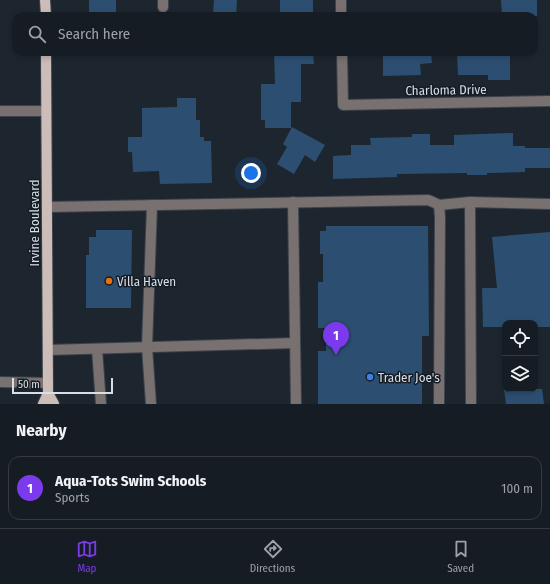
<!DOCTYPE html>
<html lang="en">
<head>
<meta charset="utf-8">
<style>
	:root { --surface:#161c23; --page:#1f252b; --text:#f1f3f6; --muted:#9ea1a6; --line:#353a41; --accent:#7c3aed }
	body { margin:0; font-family:"Fira Sans Condensed",sans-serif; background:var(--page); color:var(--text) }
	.controls { position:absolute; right:12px; bottom:12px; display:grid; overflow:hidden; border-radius:8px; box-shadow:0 2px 6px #0003 }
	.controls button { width:36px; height:36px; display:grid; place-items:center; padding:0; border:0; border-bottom:1px solid var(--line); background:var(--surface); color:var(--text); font:20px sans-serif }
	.scale { position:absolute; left:12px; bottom:10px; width:101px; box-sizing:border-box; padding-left:4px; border:2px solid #d8dee4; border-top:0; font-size:11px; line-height:14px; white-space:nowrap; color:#d8dee4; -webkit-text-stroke:3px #141c25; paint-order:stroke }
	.you { position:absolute; left:251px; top:173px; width:14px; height:14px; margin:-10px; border:3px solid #fff; border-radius:50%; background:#1a73e8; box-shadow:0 0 0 6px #1a73e833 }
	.badge { display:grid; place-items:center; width:26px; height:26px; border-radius:50%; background:var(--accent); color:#fff; font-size:13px; font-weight:700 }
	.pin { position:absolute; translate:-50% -33px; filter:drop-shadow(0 1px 2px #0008) }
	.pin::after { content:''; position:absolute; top:21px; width:14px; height:12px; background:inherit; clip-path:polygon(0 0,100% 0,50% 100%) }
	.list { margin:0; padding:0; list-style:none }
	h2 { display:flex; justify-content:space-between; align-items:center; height:52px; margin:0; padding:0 16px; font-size:17px }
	h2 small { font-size:13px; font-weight:400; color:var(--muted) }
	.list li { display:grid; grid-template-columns:26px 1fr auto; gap:12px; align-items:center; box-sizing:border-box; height:64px; margin:0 8px 8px; padding:0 8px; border:1px solid var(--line); border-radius:12px }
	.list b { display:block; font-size:15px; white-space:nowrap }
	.list p { margin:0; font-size:13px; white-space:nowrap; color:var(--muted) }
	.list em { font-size:13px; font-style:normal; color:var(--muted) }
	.icon { flex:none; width:22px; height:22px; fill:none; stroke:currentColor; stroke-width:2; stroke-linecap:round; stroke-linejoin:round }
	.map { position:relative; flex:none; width:550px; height:404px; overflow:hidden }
	.search { position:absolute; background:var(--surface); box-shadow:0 2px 6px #0003; left:12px; right:12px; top:12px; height:44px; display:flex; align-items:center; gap:10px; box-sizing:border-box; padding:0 14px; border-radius:12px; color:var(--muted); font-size:15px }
	.sheet { height:124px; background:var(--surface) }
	nav { display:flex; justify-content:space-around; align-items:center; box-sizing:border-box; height:56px; border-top:1px solid var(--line); background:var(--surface); font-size:11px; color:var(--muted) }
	nav a { display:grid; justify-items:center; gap:2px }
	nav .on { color:var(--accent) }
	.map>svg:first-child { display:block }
</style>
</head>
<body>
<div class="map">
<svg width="550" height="404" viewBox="0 0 550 404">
	<rect width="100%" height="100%" fill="#1d262f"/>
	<g fill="#2c4f71">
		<rect x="89" y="0" width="27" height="12"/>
		<polygon points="214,0 237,0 236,16 225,16 225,14 213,14"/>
		<rect x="280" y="0" width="33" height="16"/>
		<polygon points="501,0 537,0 537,16 502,16"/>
		<polygon points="274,52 313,52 314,64 301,64 301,102 291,102 291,128 265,128 265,120 261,120 261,84 275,84"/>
		<polygon points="383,52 431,52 432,63 420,64 421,75 383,76"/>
		<polygon points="457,52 510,52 510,80 488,80 488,75 458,75"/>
		<polygon points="177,98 196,98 196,120 200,120 200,137 204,137 204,141 211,141 212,183 160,184 159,171 133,172 132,152 128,152 128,137 142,137 142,108 177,107"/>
		<polygon points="292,127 325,145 315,162 305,155 294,174 277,164 287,147 283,144"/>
		<polygon points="513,133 513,146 525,146 525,148 550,148 550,168 525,168 525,172 487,173 487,175 467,175 467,173 397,174 397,177 333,179 333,156 351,155 351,145 371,145 370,138 412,137 412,134 430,134 430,145 454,145 454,135"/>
		<polygon points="326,226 428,226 429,336 422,336 422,404 318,404 318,351 326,351 326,328 318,328 318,282 323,282 323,254 320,254 320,231 326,231"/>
		<polygon points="96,230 132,230 131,308 86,308 86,255 89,255 89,237 96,237"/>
		<polygon points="550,232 550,327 535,327 535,323 505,323 505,327 483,327 482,288 497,288 492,237"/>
		<polygon points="504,389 542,389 544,404 506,404"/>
	</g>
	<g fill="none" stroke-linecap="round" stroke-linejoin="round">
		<g stroke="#3b434c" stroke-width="12">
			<g id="minor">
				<polyline points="341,0 341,16"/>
				<polyline points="163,7 163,0"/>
				<polyline points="342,52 343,105 550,101"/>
				<polyline points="0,111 46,111"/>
				<polyline points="293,202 296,404"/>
				<polyline points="439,205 440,217 439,404"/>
				<polyline points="47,207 428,200 433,202 439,205 470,202"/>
				<polyline points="97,349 101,404"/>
				<polyline points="48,350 295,343"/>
				<polyline points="0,382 48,383"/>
				<polyline points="151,404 147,347 152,205"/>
				<polyline points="471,404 470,202 550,204"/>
			</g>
		</g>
		<g stroke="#3b434c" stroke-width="12">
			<g id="major">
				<polyline points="45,0 46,16"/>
				<polyline points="48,393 54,404"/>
				<polyline points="43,404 48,393 46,52"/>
			</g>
		</g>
		<use href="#minor" stroke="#78716f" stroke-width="10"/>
		<use href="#major" stroke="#cdbdb9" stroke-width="10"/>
	</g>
	<circle fill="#e8710a" stroke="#141c25" stroke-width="1.5" cx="109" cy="281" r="4"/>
	<circle fill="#3f7fe0" stroke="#141c25" stroke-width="1.5" cx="370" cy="377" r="4"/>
	<g text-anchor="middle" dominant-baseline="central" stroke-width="3" stroke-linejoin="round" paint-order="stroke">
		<g font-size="13" fill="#d8dee4" stroke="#141c25">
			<text transform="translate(446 90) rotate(-1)">Charloma Drive</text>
			<text transform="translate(34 223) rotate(-90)">Irvine Boulevard</text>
		</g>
		<g font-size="13" fill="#d8dee4" stroke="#141c25" text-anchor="start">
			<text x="117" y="281">Villa Haven</text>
			<text x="378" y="377">Trader Joe's</text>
		</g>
	</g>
</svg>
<div class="controls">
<button><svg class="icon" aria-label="locate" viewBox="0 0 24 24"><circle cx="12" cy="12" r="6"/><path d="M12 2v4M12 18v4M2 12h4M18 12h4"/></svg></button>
<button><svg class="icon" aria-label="layers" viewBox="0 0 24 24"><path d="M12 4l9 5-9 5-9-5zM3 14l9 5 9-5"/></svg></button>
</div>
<div class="scale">50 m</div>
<div class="you"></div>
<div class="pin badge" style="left:336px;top:355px">1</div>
<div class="search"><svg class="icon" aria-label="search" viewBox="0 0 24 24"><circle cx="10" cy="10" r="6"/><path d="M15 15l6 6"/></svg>Search here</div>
</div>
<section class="sheet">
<h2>Nearby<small></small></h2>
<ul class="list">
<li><span class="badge">1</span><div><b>Aqua-Tots Swim Schools</b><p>Sports</p></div><em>100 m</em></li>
</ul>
</section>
<nav>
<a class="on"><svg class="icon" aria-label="map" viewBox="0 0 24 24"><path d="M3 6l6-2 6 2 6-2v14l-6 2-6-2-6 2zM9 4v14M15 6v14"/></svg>Map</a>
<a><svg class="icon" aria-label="directions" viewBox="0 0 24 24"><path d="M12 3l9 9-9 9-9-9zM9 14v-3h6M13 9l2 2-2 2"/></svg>Directions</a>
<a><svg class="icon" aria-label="saved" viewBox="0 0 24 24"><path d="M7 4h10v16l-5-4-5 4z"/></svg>Saved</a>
</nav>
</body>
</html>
